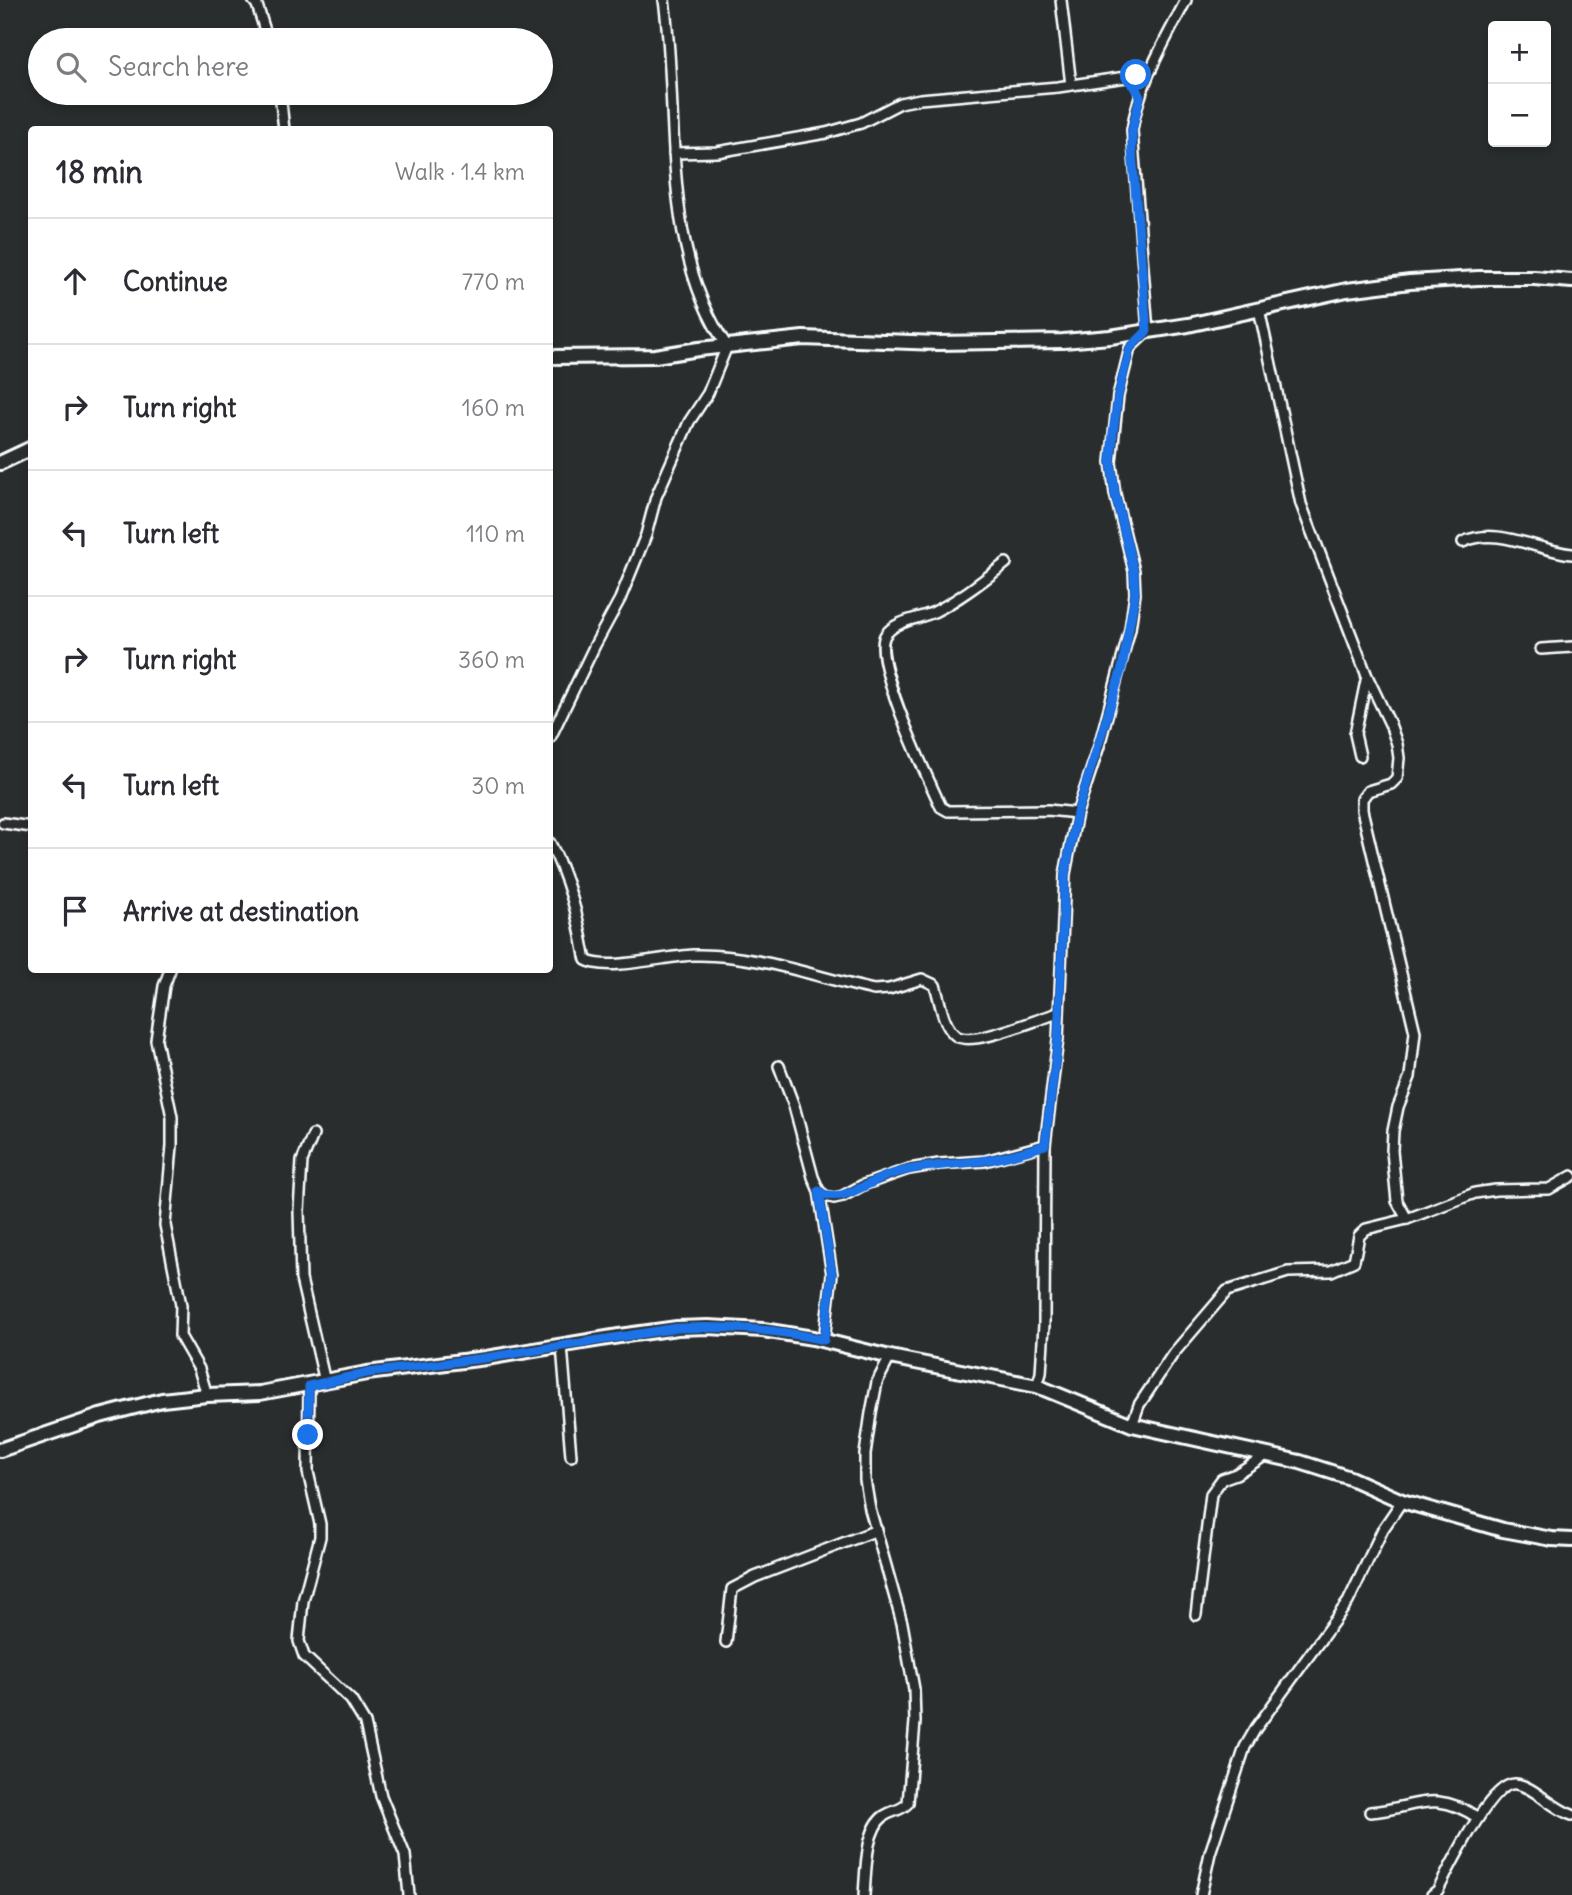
<!DOCTYPE html>
<html lang="en">
<head>
<meta charset="utf-8">
<style>
	:root { --surface:#fff; --page:#f2f2f3; --text:#2b2b33; --muted:#7c7c81; --line:#e1e1e2 }
	body { margin:0; font-family:Delius,sans-serif; background:var(--page); color:var(--text) }
	.controls { position:absolute; right:21px; top:21px; display:grid; overflow:hidden; border-radius:7px; box-shadow:0 4px 10px #0003 }
	.controls button { width:63px; height:63px; display:grid; place-items:center; padding:0; border:0; border-bottom:2px solid var(--line); background:var(--surface); color:var(--text); font:35px sans-serif }
	.stop { position:absolute; width:21px; height:21px; margin:-16px; border:5px solid #1a73e8; border-radius:50%; background:#fff }
	.stop.end { background:#1a73e8; border-color:#fff; box-shadow:0 2px 7px #0008 }
	.list { margin:0; padding:0; list-style:none }
	h2 { display:flex; justify-content:space-between; align-items:center; height:91px; margin:0; padding:0 28px; font-size:30px }
	h2 small { font-size:23px; font-weight:400; color:var(--muted) }
	.list li { display:grid; grid-template-columns:46px 1fr auto; gap:21px; align-items:center; box-sizing:border-box; height:126px; padding:0 28px; border-top:2px solid var(--line) }
	.list b { display:block; font-size:26px; white-space:nowrap }
	.list em { font-size:23px; font-style:normal; color:var(--muted) }
	.icon { flex:none; width:38px; height:38px; fill:none; stroke:currentColor; stroke-width:2; stroke-linecap:round; stroke-linejoin:round }
	.map { position:relative; flex:none; width:1572px; height:1895px; overflow:hidden }
	.search { position:absolute; background:var(--surface); box-shadow:0 4px 10px #0003; left:28px; top:28px; width:525px; height:77px; display:flex; align-items:center; gap:18px; box-sizing:border-box; padding:0 24px; border-radius:38px; color:var(--muted); font-size:26px }
	.panel { position:absolute; background:var(--surface); box-shadow:0 4px 10px #0003; left:28px; top:126px; width:525px; height:847px; border-radius:7px }
	.map>svg:first-child { display:block }
</style>
</head>
<body>
<div class="map">
<svg width="1572" height="1895" viewBox="0 0 1572 1895">
	<rect width="100%" height="100%" fill="#2a2d2e"/>
	<filter id="ink" filterUnits="userSpaceOnUse"><feTurbulence type="fractalNoise" baseFrequency=".0143" numOctaves="2"/><feDisplacementMap in="SourceGraphic" scale="14" xChannelSelector="R" yChannelSelector="G"/><feConvolveMatrix kernelMatrix="1 2 1 2 8 2 1 2 1" color-interpolation-filters="sRGB"/></filter>
	<g filter="url(#ink)">
		<g fill="none" stroke-linecap="round" stroke-linejoin="round">
			<g stroke="#fff" stroke-width="14">
				<g id="street">
					<polyline points="253,0 257,5 268,40"/>
					<polyline points="1061,0 1071,85"/>
					<polyline points="280,93 284,130"/>
					<polyline points="674,153 717,152 826,133 861,123 900,103 920,99 1058,87 1126,77 1151,70"/>
					<polyline points="1259,309 1301,504 1367,676 1390,724 1397,744 1399,758 1397,778 1391,784 1368,791 1362,799 1362,810 1415,1032 1410,1077 1398,1107 1393,1131 1392,1151 1397,1201 1407,1219"/>
					<path d="M1463,542C1498,526 1535,550 1572,554"/>
					<path d="M1006,563C984,580 960,599 934,612C919,619 897,620 886,634C869,655 929,781 941,807L948,811L1048,810L1077,813"/>
					<polyline points="1541,649 1572,647"/>
					<path d="M550,738L595,645L620,599L646,535L656,497L689,422L708,393L727,346C659,249 680,111 664,0"/>
					<polyline points="1360,756 1355,734 1367,676"/>
					<polyline points="3,823 32,827"/>
					<path d="M550,843C569,880 578,916 585,956L586,960C606,972 667,956 693,955C754,953 815,977 874,990L889,989L922,979L935,985C940,1000 942,1024 955,1035C971,1049 1038,1018 1059,1013"/>
					<polyline points="170,970 164,986 156,1040 172,1117 172,1146 165,1225 181,1305 180,1336 199,1369 207,1395"/>
					<polyline points="779,1066 794,1106 813,1177 819,1191 825,1196 834,1198 843,1196 863,1185 909,1169 939,1164 985,1161 1045,1145"/>
					<polyline points="313,1135 302,1161 299,1211 301,1279 325,1382"/>
					<polyline points="819,1191 832,1274 824,1341"/>
					<polyline points="562,1346 571,1456"/>
					<polyline points="309,1386 308,1472 320,1524 320,1537 303,1601 299,1641 304,1656 351,1700 365,1723 381,1796 405,1855 409,1895"/>
					<path d="M1037,1386L1041,1373L1044,1325L1045,1145L1058,1039L1065,874L1077,813L1099,746L1130,629L1135,594L1134,571L1115,494L1111,462L1118,396L1130,348L1148,331L1132,130C1139,83 1165,42 1186,0"/>
					<polyline points="1132,1425 1139,1405 1173,1354 1227,1291 1288,1272 1331,1271 1354,1261 1359,1236 1366,1229 1407,1219 1475,1193 1496,1190 1549,1189 1572,1176"/>
					<polyline points="1196,1615 1211,1494 1222,1479 1236,1474 1266,1455"/>
					<polyline points="726,1642 732,1589 755,1577 877,1530"/>
					<path d="M1370,1812C1417,1808 1434,1788 1478,1818"/>
					<path d="M864,1895C866,1873 865,1830 884,1816C893,1810 901,1811 908,1803L915,1722L914,1689L902,1623L870,1509L865,1480V1454L871,1413L877,1382L890,1357"/>
					<polyline points="1201,1895 1210,1853 1245,1747 1256,1728 1348,1602 1383,1529 1402,1501"/>
					<path d="M1432,1895L1438,1890C1449,1870 1491,1780 1516,1784C1533,1786 1553,1809 1572,1815"/>
				</g>
			</g>
			<g stroke="#fff" stroke-width="18">
				<g id="secondary">
					<polyline points="550,357 655,356 699,349 803,338 938,343 1063,341 1110,337 1188,325 1347,290 1410,282 1478,278 1534,278 1572,281"/>
					<polyline points="0,463 32,448"/>
					<polyline points="0,1450 100,1416 162,1400 207,1395 260,1393 367,1373 486,1358 619,1336 677,1328 708,1327 763,1330 813,1338 890,1357 1037,1386 1132,1425 1300,1462 1350,1478 1402,1501 1503,1530 1552,1539 1572,1540"/>
				</g>
			</g>
			<use href="#street" stroke="#2a2d2e" stroke-width="9"/>
			<use href="#secondary" stroke="#2a2d2e" stroke-width="12"/>
		</g>
	</g>
	<g fill="none" stroke-linecap="round" stroke-linejoin="round" filter="url(#ink)">
		<path stroke="#1a73e8" stroke-width="9" d="M308,1435L309,1386L367,1373L485,1358L677,1328C726,1326 776,1329 824,1340L832,1274L819,1191C838,1206 868,1182 889,1175C920,1165 949,1165 981,1161C1003,1158 1024,1152 1045,1145L1058,1039L1065,874L1077,813L1122,668L1135,594L1134,572L1115,494L1111,462L1113,433L1118,396L1130,348L1147,331L1132,151V130L1140,97L1136,89L1126,77L1136,75"/>
	</g>
</svg>
<div class="controls">
<button>+</button>
<button>−</button>
</div>
<div class="stop" style="left:1136px;top:75px"></div>
<div class="stop end" style="left:308px;top:1435px"></div>
<div class="search"><svg class="icon" aria-label="search" viewBox="0 0 24 24"><circle cx="10" cy="10" r="6"/><path d="M15 15l6 6"/></svg>Search here</div>
<section class="panel">
<h2>18 min<small>Walk · 1.4 km</small></h2>
<ul class="list">
<li><svg class="icon" aria-label="ahead" viewBox="0 0 24 24"><path d="M12 20V5M6 11l6-6 6 6"/></svg><div><b>Continue</b></div><em>770 m</em></li>
<li><svg class="icon" aria-label="right" viewBox="0 0 24 24"><path d="M7 20v-9h11M14 6l5 5-5 5"/></svg><div><b>Turn right</b></div><em>160 m</em></li>
<li><svg class="icon" aria-label="left" viewBox="0 0 24 24"><path d="M17 20v-9H6M10 6l-5 5 5 5"/></svg><div><b>Turn left</b></div><em>110 m</em></li>
<li><svg class="icon" aria-label="right" viewBox="0 0 24 24"><path d="M7 20v-9h11M14 6l5 5-5 5"/></svg><div><b>Turn right</b></div><em>360 m</em></li>
<li><svg class="icon" aria-label="left" viewBox="0 0 24 24"><path d="M17 20v-9H6M10 6l-5 5 5 5"/></svg><div><b>Turn left</b></div><em>30 m</em></li>
<li><svg class="icon" aria-label="arrive" viewBox="0 0 24 24"><path d="M6 21V4h12l-3 4 3 4H6"/></svg><div><b>Arrive at destination</b></div></li>
</ul>
</section>
</div>
</body>
</html>
